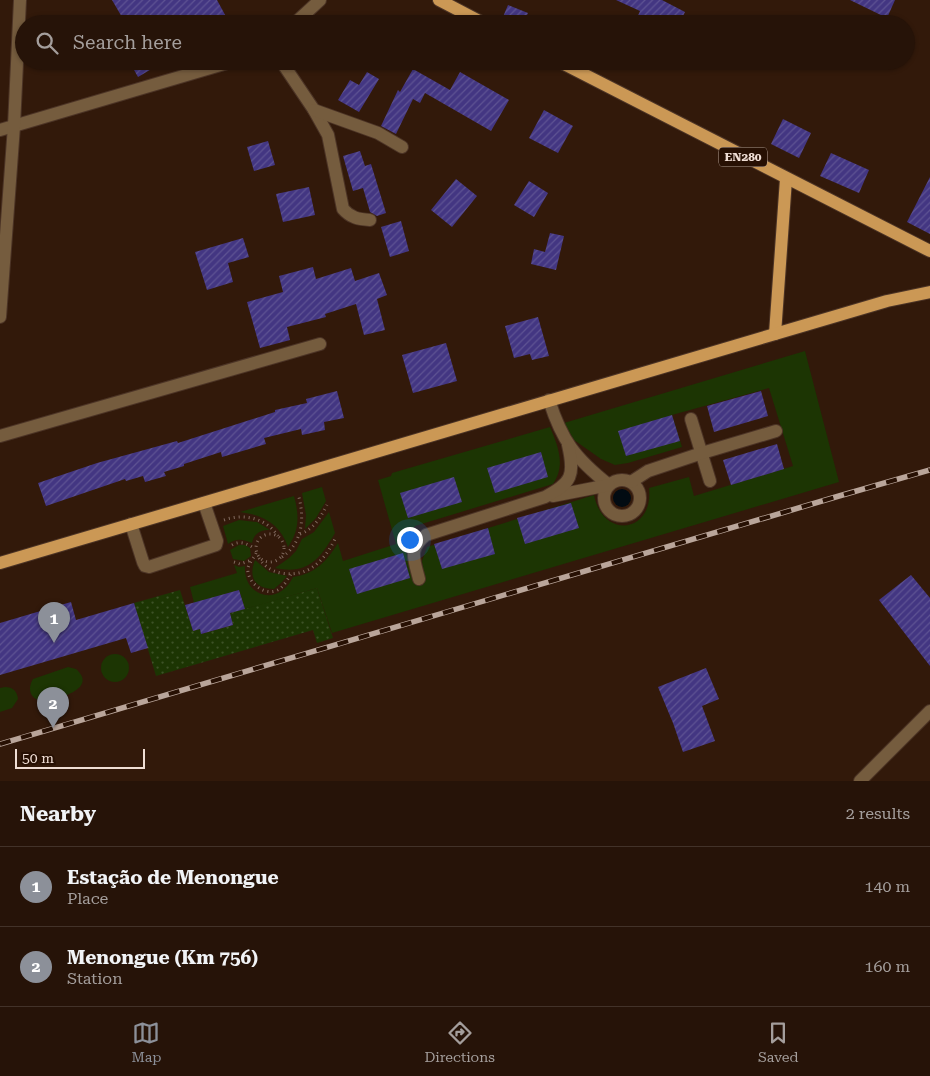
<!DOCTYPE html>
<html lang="en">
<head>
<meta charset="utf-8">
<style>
	:root { --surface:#261308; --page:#2e1c12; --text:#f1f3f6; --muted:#a49e9c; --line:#423229; --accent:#8c9099 }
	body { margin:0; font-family:"Roboto Serif",serif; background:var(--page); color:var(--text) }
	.scale { position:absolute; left:15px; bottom:12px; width:130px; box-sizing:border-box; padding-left:5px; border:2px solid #efddd4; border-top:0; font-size:14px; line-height:18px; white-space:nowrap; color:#efddd4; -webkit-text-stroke:4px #271003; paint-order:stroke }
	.you { position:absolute; left:409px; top:539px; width:18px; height:18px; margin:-12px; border:4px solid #fff; border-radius:50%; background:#1a73e8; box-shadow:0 0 0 8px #1a73e833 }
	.badge { display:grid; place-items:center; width:32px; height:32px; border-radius:50%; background:var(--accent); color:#fff; font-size:16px; font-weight:700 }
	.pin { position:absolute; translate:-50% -41px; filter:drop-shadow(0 1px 2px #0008) }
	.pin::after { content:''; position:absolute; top:26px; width:18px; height:15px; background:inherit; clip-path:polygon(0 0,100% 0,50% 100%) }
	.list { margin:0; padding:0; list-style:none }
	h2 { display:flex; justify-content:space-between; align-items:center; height:65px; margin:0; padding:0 20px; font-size:21px }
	h2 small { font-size:16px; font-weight:400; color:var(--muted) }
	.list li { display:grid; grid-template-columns:32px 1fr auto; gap:15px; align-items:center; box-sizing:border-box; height:80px; padding:0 20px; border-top:1px solid var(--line) }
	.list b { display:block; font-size:19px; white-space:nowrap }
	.list p { margin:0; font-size:16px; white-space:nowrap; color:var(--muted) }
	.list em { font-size:16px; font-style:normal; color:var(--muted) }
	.icon { flex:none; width:28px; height:28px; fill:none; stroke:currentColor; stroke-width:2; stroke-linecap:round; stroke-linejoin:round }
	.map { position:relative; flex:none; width:930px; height:781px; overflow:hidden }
	.search { position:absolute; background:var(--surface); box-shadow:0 1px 4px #0004; left:15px; right:15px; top:15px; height:55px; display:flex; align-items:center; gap:12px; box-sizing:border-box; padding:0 18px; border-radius:28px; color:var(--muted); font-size:19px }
	.sheet { height:225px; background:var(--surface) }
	nav { display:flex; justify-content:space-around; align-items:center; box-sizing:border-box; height:70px; border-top:1px solid var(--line); background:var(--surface); font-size:14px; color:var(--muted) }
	nav a { display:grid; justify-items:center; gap:2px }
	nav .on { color:var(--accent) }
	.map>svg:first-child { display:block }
</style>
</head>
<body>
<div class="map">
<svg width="930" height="781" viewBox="0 0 930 781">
	<defs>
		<pattern id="grass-dots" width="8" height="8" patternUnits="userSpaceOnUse" patternTransform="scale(1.25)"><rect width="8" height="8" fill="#1c3503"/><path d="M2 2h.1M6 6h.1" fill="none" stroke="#3d5227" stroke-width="1.8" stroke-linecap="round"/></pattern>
		<pattern id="building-hatch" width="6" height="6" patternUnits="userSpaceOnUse" patternTransform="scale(1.25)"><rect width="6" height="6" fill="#433682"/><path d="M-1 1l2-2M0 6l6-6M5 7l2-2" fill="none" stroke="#5e5393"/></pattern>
	</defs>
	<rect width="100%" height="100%" fill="#32190a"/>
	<polygon fill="url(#grass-dots)" points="317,588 333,638 317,643 313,630 156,676 134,603 180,590 193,631 200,629 202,634 233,625 230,613"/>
	<g fill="#1c3503">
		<path d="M805,351L839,482L332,633L317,588L245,609L239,590L194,603L190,587L237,573L234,565L239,567L245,566C243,596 278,608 293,577C315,574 327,561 338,543L343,561L396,544L378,480L391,476L392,473L550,427C558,446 566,465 553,484L415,526L403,542L415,583L424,580L422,561L427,547L594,495C603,540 654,533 649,488L689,477L694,496L793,466L769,388L672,415L682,447L628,463L615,465L601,459L574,440L564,423Z"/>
		<polygon points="322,487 326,501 316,518 305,529 306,515 302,493"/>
		<path d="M294,496C299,514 300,530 288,547C280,524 263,515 240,512Z"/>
		<path d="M329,512L335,533C320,559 308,575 275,568L289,558L296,551L302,539L314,532Z"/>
		<path d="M239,520L257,522L270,530C261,530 254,533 252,543C243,539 236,538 228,544L223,526Z"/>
		<polygon points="239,545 245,545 250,548 251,556 244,561 233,559 230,550"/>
		<path d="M255,560L269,572L287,576L282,582L274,589C255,589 248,577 255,560Z"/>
		<circle cx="115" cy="668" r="14"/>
		<path d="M68,667L76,669C99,689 56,700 42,701C30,699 27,689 33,679Z"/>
		<path d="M5,687C13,687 17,691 18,699L12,708L0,712V688Z"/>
	</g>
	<circle fill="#020b12" cx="622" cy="498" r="9"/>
	<g fill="url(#building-hatch)">
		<polygon points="112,0 217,0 230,24 126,24"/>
		<polygon points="616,0 662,0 685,12 679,24 651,24 637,18 640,11"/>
		<polygon points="850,0 895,0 887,18"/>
		<polygon points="508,5 528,13 523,24 500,24"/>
		<polygon points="129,61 165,61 138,77"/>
		<polygon points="413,69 450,90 460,72 509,100 491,131 425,93 420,103 413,99 396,134 381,126 398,90 400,92"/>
		<polygon points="367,72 379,79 359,112 338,100 350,80 359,85"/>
		<polygon points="544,110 573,126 558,153 529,138"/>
		<polygon points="783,119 811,133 799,158 771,144"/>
		<polygon points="268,141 275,165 254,171 247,147"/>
		<polygon points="360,151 365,166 371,164 386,213 377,216 370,212 363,188 353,191 343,156"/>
		<polygon points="831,153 869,170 859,193 820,176"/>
		<polygon points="930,177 930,234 907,222"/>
		<polygon points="456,179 477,196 452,227 431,210"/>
		<polygon points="529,181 548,193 534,217 514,205"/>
		<polygon points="309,187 315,215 283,222 276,194"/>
		<polygon points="401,221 409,251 390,257 381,227"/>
		<polygon points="550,233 564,236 556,270 531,264 534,249 545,252"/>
		<polygon points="243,238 249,257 228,263 233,282 207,290 195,252"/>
		<polygon points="313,267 316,279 351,268 355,281 379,273 387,295 377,299 385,330 364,335 356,304 325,314 326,317 287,327 290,340 260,348 247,302 283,292 279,276"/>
		<polygon points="538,317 549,356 532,360 530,354 514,358 505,326"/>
		<polygon points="446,343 457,381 413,393 402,355"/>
		<polygon points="337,391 344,418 324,422 325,430 302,435 301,429 264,438 266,444 222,457 221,452 184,464 184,466 164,472 166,476 145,482 143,476 126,481 125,479 46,506 38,483 97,463 177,441 178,443 275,412 275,410 307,403 306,399"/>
		<polygon points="761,391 768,416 714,432 707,406"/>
		<polygon points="672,415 680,441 626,456 618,431"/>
		<polygon points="777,444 784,469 731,485 723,460"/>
		<polygon points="541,452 548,477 495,493 487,468"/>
		<polygon points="454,477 462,502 408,518 400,493"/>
		<polygon points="571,503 579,528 525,544 517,518"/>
		<polygon points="488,528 495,554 442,569 434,544"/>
		<polygon points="403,553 410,578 357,594 349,569"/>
		<polygon points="911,575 930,598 930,666 879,600"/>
		<polygon points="239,590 245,609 230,613 233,625 201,634 200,629 193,631 185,605"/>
		<polygon points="71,602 76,620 134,603 148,648 131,653 126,638 0,675 0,623"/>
		<polygon points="706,668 719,699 702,706 715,741 683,752 673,723 658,687"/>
	</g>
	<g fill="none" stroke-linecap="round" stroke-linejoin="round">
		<g stroke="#4c3426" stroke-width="14">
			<g id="minor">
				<polyline points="294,24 320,0"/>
				<path d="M281,61L314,110L328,135L343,209C351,218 358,219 370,220"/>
				<polyline points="314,110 378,133 402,147"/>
				<polyline points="0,130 234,61"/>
				<polyline points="0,317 14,126 20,0"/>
				<path d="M549,400C562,441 575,458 609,485"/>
				<polyline points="691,419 710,481"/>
				<polyline points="0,436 320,344"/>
				<circle cx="622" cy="498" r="18"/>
				<polyline points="631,482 648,471 702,453 776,431"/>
				<polyline points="553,496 609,485"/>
				<polyline points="131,524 143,562 145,566 149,567 216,545 217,541 204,503"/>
				<path d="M419,579C414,559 408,549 426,535L545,497C572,483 575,475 568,445"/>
				<polyline points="860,781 930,711"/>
			</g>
		</g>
		<g stroke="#4c3426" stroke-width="14">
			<g id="major">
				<polyline points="439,0 485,24"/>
				<polyline points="558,61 930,251"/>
				<polyline points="775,334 786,179"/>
				<polyline points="0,563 775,334 887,301 930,292"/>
			</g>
		</g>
		<g stroke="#826c60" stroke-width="3" stroke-dasharray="1 4" stroke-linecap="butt">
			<path d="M224,520C244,513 266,518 278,536"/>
			<circle cx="270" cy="548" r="14"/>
			<path d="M300,534C314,529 320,518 327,505"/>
			<path d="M232,545C240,540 248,544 255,549"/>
			<path d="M256,553C254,558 249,563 248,568C246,580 262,595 275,591C283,589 287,580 291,574"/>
			<path d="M282,557C303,543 305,517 298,494"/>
			<path d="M259,558C264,566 271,571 281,573C309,578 325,560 336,537"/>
			<polyline points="234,562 240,564 252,560"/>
		</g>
		<use href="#minor" stroke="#755c3e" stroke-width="12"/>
		<use href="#major" stroke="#cb9855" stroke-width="12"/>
		<g stroke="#b9a59a" stroke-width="5.5">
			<polyline id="rail" points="0,744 839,496 930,470"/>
		</g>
		<use href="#rail" stroke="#271003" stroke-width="4" stroke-dasharray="11" stroke-linecap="butt"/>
	</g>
	<g text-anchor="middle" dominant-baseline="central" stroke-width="5" stroke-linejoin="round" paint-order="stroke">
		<rect fill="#271003" stroke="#b3a095" stroke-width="1" x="719" y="147.5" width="48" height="19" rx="4"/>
		<g font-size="12" font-weight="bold" fill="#efddd4">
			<text x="743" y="157">EN280</text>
		</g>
	</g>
</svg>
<div class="scale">50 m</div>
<div class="you"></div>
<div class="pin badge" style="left:54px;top:643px">1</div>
<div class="pin badge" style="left:53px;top:728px">2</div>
<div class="search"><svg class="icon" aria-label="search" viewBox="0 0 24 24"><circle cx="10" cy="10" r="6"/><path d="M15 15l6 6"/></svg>Search here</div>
</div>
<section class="sheet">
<h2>Nearby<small>2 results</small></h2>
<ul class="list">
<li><span class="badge">1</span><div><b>Estação de Menongue</b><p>Place</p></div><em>140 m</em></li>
<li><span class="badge">2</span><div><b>Menongue (Km 756)</b><p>Station</p></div><em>160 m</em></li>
</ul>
</section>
<nav>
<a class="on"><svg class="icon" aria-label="map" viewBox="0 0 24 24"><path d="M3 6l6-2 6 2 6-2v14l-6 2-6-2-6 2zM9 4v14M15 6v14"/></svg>Map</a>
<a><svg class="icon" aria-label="directions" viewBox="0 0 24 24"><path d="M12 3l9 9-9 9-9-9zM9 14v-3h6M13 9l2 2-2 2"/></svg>Directions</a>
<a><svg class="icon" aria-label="saved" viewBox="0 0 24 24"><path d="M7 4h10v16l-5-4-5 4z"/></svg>Saved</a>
</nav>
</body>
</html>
